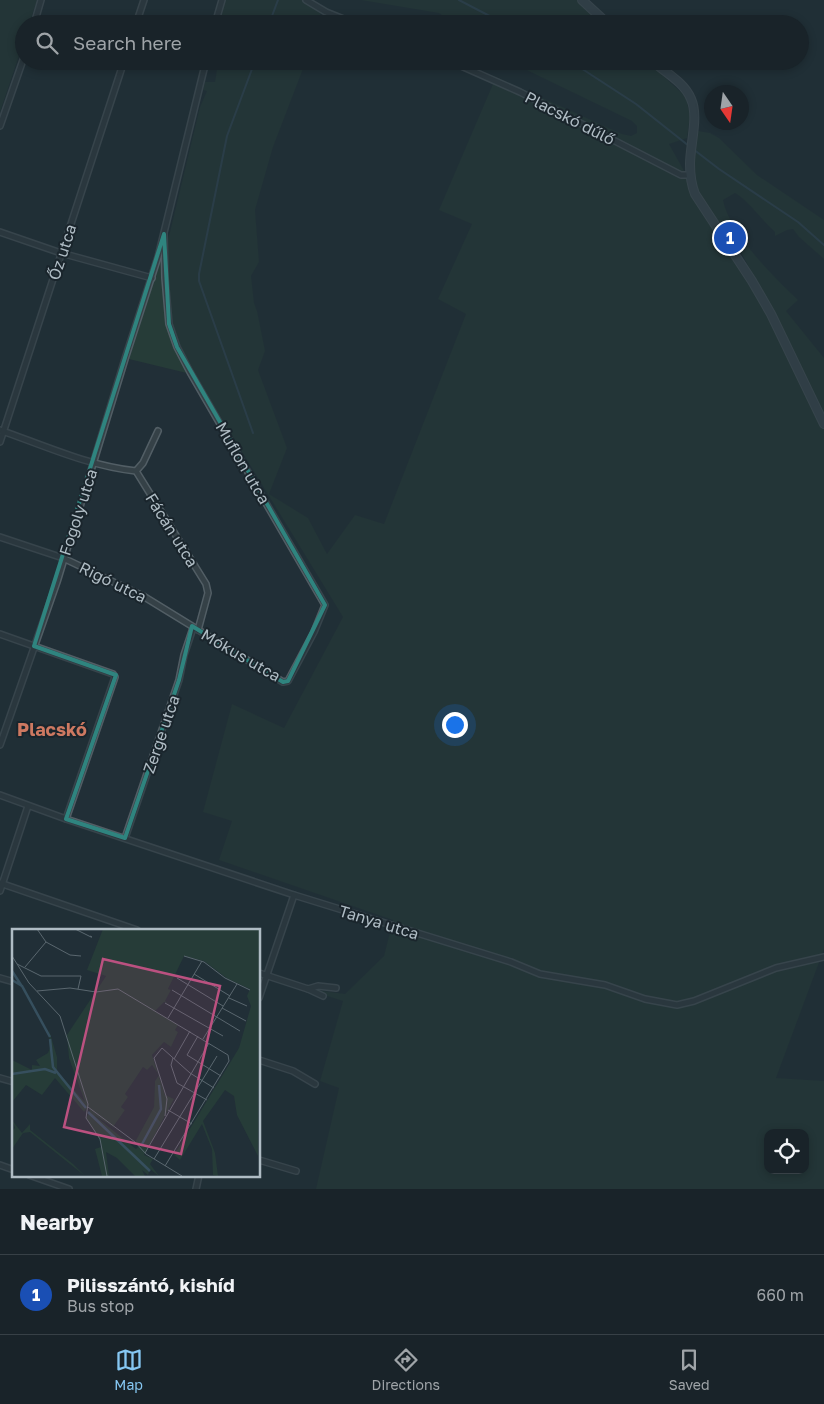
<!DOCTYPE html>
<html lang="en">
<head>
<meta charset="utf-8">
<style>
	:root { --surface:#192329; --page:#222b31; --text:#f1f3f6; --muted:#9fa4a8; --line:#374046; --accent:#86c7f2 }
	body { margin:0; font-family:"Golos Text",sans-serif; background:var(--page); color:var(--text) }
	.controls { position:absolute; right:15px; bottom:15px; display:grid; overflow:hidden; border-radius:10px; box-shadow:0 2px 8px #0003 }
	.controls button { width:45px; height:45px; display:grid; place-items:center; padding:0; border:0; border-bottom:1px solid var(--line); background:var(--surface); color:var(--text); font:25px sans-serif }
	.compass { position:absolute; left:704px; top:85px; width:45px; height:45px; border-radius:50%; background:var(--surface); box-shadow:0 2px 8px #0003; rotate:167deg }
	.you { position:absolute; left:454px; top:724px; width:18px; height:18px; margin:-12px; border:4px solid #fff; border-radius:50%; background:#1a73e8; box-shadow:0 0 0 8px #1a73e833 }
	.badge { display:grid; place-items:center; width:32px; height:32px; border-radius:50%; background:var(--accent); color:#fff; font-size:16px; font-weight:700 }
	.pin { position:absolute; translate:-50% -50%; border:2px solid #fff; box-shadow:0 1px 5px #0006 }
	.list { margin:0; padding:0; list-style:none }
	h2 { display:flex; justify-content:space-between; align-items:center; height:65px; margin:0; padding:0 20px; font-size:21px }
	h2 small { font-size:16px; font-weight:400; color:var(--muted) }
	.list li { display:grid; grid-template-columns:32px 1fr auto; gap:15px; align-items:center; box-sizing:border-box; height:80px; padding:0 20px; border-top:1px solid var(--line) }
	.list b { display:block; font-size:19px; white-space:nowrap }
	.list p { margin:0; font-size:16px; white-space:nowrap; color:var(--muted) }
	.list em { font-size:16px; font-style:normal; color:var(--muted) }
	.icon { flex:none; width:28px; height:28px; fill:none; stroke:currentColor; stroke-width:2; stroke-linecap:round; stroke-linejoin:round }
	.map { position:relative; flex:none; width:824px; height:1189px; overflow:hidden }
	.search { position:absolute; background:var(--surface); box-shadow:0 2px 8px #0003; left:15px; right:15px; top:15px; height:55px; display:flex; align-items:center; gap:12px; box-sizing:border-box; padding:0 18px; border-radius:28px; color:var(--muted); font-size:19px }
	.sheet { height:145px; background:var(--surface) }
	nav { display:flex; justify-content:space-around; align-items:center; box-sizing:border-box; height:70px; border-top:1px solid var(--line); background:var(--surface); font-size:14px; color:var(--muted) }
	nav a { display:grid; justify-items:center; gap:2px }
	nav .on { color:var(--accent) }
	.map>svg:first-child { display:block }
</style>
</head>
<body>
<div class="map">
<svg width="824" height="1189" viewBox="0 0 824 1189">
	<rect width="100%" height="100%" fill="#212f37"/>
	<g fill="#263c38" fill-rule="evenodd">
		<polygon points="0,0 37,0 29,24 24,24 24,41 0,112"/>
		<polygon points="225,0 304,0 321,11 318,24 219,24"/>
		<polygon points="361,0 577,0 603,24 454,24 439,13"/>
		<path d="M210,61H306L273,147L255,210L259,262L251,276L254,303L257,311L265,351L258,370L287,448L269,494L308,518L327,554L355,515L384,524L466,314L438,299L472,224L439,210L496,77L622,134L631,136L637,133V126L632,121L508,61H647L686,97L690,116L687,138L669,144L692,185L693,165L698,131L710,133L719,138L757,175L824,220V259L799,237L793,229L787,230L775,236V232C761,220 751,203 735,193L723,200C730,234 773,276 798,300L786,311L824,358V949L776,1078L824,1081V1189H316L339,1088L320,1081L343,1001L318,993L315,990L345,994L384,956L393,920L219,860L232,821L203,812L232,704L284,728L343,617L195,375L129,359L170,232L200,107L207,91L203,90L205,82H215L217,69L208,66ZM712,219L725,228L733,237L782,330L805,381ZM768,1133H805V1170H768Z"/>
	</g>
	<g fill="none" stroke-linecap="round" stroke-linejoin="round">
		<g stroke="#364f5e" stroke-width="2">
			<polyline points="459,0 505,24"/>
			<polyline points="269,24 278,0"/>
			<polyline points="570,61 636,104 689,146"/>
			<polyline points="693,149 719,169 798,222 824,245"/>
			<polyline points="253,433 199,281 199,274 227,136 255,61"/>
		</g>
		<g stroke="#525e65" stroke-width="8">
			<g id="street">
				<polyline points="306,0 326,12 356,24"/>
				<polyline points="34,24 41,0"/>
				<polyline points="136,24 144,0"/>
				<polyline points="215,24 222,0"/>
				<polyline points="450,61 520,92 681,175 690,175"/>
				<polyline points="0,126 24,57"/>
				<polyline points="0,232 61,253 152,278"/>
				<path d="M0,430C45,446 89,466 136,471L206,584L208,593L198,630"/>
				<polyline points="0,442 124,61"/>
				<polyline points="136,471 143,463 158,431"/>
				<polyline points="0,537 63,558 143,596 283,682 288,681 314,632 325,605 190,372 177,347 169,324 165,278 164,234"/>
				<polyline points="0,634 113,674 115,677 66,819"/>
				<polyline points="0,745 57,582 125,359 158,257 206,61"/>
				<polyline points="0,795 66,819 294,895 511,962 540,974 605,985 645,999 677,1005 694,1001 776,968 824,957"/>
				<polyline points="125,838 179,680 184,655 193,628"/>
				<polyline points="0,883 137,930"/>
				<polyline points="0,891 28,806"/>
				<polyline points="259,973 308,989 318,986 336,988"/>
				<polyline points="0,978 14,982"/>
				<polyline points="308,989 323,996"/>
				<polyline points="259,998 294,895"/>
				<polyline points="259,1060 293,1071 315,1084"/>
				<polyline points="0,1078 14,1082"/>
				<polyline points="259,1160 296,1171"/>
				<polyline points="0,1165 14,1170"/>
				<polyline points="29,1175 69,1189"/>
				<polyline points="196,1189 199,1175"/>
			</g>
		</g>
		<g stroke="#525e65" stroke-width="10">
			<g id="secondary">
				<polyline points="582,0 608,24"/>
				<path d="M652,61C665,72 685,83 691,99C699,116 690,145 690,164C690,174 691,184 695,194L752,281L771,314L824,424"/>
			</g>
		</g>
		<use href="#street" stroke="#354147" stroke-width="5"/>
		<use href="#secondary" stroke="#43515a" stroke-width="8"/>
	</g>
	<path d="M0 0H824V1189H0ZM164,234L169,324L177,347L325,605L288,681L283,682L192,626L179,680L125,838L66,819L116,675L34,646Z" fill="#212f37" fill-opacity=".55" fill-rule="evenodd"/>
	<path fill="none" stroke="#2f847f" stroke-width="4" stroke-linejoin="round" d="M164,234L169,324L177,347L325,605L288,681L283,682L192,626L179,680L125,838L66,819L116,675L34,646Z"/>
	<g text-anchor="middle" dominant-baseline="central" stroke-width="4" stroke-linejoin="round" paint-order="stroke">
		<g font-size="16" fill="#afbcc4" stroke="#1a252c">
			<text transform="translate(570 118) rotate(27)">Placskó dűlő</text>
			<text transform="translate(62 252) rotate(-72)">Őz utca</text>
			<text transform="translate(243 463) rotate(60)">Muflon utca</text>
			<text transform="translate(78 512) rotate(-72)">Fogoly utca</text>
			<text transform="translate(172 530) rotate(58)">Fácán utca</text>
			<text transform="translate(113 582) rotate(26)">Rigó utca</text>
			<text transform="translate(241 655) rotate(30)">Mókus utca</text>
			<text transform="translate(161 734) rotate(-71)">Zerge utca</text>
			<text transform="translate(379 922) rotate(17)">Tanya utca</text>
		</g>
		<g font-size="18" font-weight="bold" fill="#ce7961" stroke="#1a252c">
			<text x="52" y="729">Placskó</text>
		</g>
	</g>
	<g transform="translate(12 929)">
		<rect width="248" height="248" fill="#212f37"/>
		<path d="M91,0H247L246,227L225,186L222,167L213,161L191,192L203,224L206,247L201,246L200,220L190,195L168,231L162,226L227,119L239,77L235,67L238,60L216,50L192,32L172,27L156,60L159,61L153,72L156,74L152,73L143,82L166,96L163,101L166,103L159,118L152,113L140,126L153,166L162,170L132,226L141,230L138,235L147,247L138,240L136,246L130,241L133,247H123L105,229L94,223L97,247H90L83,220L89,218V213L74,189L78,183L77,177L72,183L43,149L30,166L14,156L0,173V131L20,141V136L28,137L24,131L36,124L38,119L37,101L45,128V142L73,173L57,129L55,106L94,47L75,41ZM140,136L147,146L143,152L142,178L123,213L127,217L124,220L82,186L101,198L113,181L109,178L116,168L113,165L131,138L135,141ZM0,191L10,204L18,195V201L61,235L73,247L18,203L11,204L0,220V202L3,199Z" fill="#263c38" fill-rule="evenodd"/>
		<path fill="none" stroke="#364f5e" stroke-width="2.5" d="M0,42L9,56M0,51L10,57L38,108M38,110L41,138L74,179M0,145L33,140L44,144M76,183L138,242M129,217L149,180L147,156"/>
		<path fill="none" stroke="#5a676f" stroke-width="1" d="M25,0L34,13L58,26L69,27M63,0L79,8H80L78,7M0,27L17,54L48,87L76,175L74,189L88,210L95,247M172,27L192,33L213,49L238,61M5,35L29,47H69L66,60M13,38L34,13M182,45L218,67M165,49L211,77M160,61L228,102M25,62L58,59L84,63L106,60L216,126L217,132L153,237M217,69L235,77M153,74L211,107M210,79L234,92M156,89L190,32M186,107L175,126L209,147M191,110L225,55M161,129L159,136L165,154L195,171M162,130L178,102M76,178L123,213L134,225L170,247M156,181L180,195M153,187L155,170L142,129L150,119L178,144L202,159M133,224L197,114M142,230L205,127"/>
		<path fill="#bb5180" fill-opacity="0.15" stroke="#bb5180" stroke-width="2.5" d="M91,30L208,57L169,225L52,198Z"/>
		<rect width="248" height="248" fill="none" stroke="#afbcc4" stroke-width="2.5"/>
	</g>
</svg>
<div class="controls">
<button><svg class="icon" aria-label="locate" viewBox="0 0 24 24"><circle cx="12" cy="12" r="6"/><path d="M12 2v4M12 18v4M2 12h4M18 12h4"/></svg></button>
</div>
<svg class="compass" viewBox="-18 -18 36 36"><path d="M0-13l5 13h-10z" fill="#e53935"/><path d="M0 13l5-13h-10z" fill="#9fa4a8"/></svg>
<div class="you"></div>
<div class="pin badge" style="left:730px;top:238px;background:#1a4fb4">1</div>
<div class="search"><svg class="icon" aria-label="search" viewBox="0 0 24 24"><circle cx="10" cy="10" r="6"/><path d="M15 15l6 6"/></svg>Search here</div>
</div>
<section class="sheet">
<h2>Nearby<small></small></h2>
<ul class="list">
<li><span class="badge" style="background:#1a4fb4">1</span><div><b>Pilisszántó, kishíd</b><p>Bus stop</p></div><em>660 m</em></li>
</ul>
</section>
<nav>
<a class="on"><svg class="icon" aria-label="map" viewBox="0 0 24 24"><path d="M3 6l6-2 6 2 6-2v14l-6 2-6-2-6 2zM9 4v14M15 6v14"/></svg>Map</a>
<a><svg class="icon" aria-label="directions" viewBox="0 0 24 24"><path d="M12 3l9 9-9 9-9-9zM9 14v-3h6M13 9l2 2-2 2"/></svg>Directions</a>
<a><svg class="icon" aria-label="saved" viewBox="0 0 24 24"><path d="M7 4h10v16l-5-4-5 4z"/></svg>Saved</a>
</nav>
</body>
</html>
